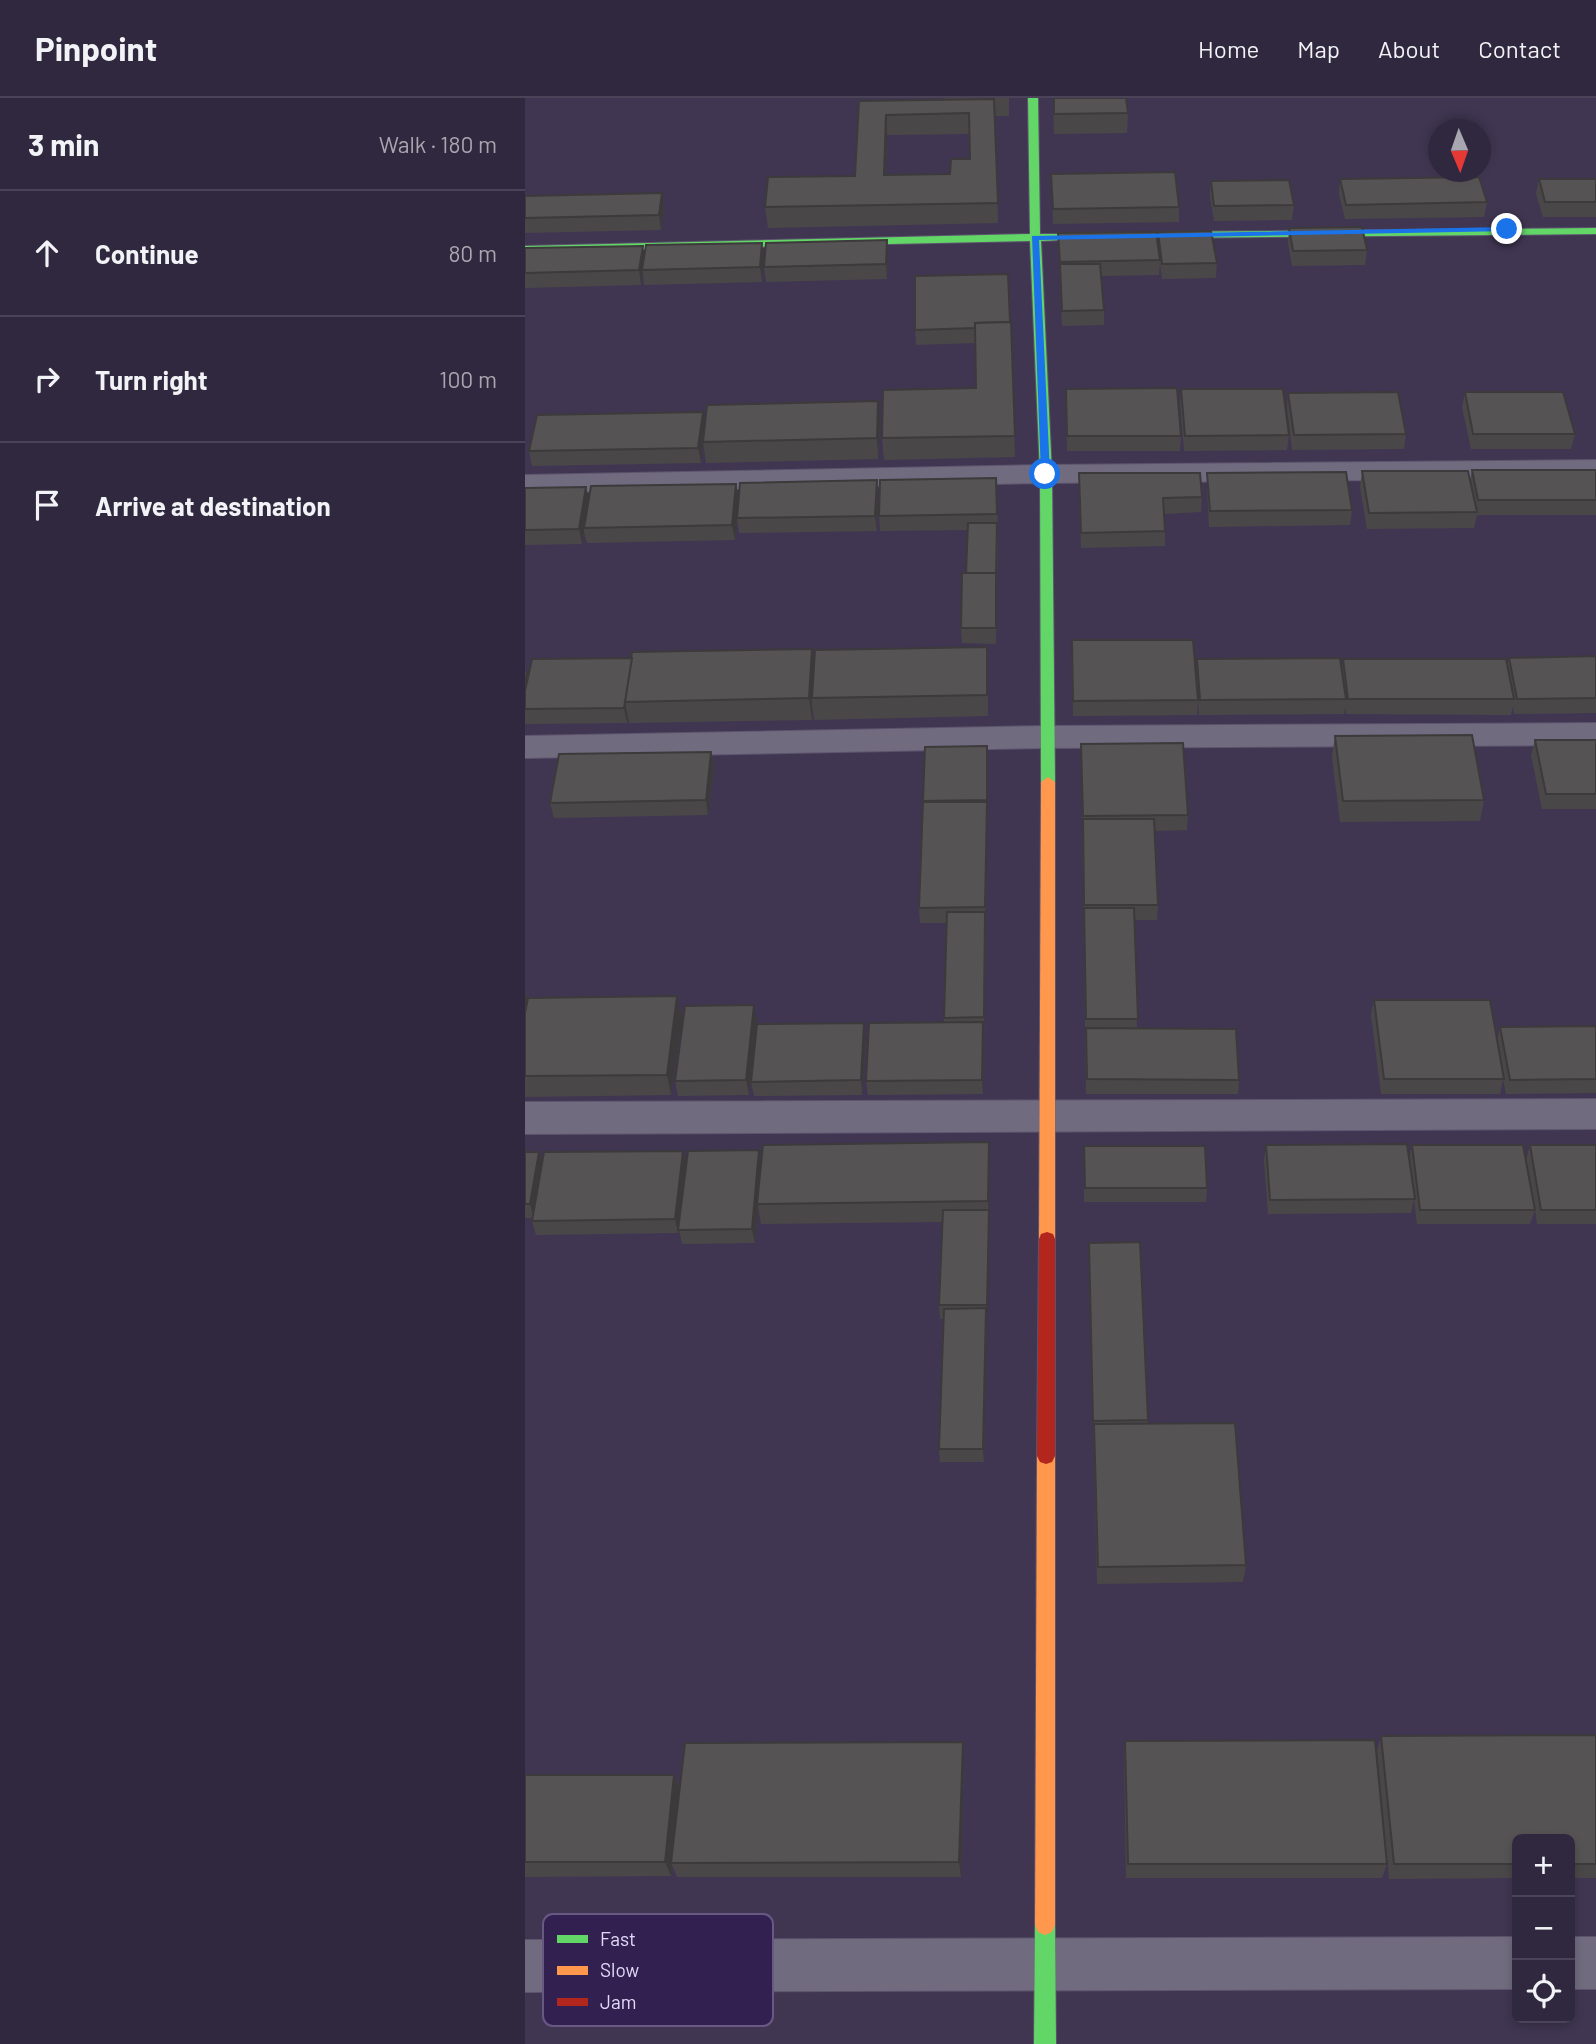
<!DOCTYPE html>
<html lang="en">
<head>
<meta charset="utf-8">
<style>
	:root { --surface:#30283e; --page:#3c3449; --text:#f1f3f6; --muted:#a8a6b0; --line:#4b4458 }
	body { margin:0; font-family:Barlow,sans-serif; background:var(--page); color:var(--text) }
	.controls { position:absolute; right:21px; bottom:21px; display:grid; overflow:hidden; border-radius:10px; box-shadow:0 4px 10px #0003 }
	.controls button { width:63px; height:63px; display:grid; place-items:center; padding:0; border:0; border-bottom:2px solid var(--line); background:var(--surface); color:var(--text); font:35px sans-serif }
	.compass { position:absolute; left:903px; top:21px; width:63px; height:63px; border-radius:50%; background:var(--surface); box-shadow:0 4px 10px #0003; rotate:178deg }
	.stop { position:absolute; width:21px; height:21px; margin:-16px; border:5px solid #1a73e8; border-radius:50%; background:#fff }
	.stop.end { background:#1a73e8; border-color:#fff; box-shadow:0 2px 7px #0008 }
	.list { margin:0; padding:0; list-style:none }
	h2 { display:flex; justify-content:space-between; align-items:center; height:91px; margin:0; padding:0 28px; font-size:30px }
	h2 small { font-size:23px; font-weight:400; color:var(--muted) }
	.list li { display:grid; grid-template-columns:46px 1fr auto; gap:21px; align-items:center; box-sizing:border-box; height:126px; padding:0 28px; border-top:2px solid var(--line) }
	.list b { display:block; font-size:26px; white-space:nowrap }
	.list em { font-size:23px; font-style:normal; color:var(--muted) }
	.icon { flex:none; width:38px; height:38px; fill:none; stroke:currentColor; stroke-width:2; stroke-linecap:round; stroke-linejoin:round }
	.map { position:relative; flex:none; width:1071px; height:1946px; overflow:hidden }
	header { display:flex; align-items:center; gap:42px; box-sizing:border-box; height:98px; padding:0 35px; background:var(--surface); border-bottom:2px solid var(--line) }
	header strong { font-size:33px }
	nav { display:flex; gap:38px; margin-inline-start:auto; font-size:24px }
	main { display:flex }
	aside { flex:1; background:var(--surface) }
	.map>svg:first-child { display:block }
</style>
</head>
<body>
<header>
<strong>Pinpoint</strong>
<nav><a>Home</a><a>Map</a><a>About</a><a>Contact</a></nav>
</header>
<main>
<aside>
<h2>3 min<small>Walk · 180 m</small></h2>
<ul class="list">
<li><svg class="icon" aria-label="ahead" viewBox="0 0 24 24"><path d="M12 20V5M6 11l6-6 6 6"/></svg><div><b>Continue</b></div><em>80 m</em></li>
<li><svg class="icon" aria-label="right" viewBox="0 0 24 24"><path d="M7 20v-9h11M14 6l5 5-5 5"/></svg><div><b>Turn right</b></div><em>100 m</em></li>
<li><svg class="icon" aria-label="arrive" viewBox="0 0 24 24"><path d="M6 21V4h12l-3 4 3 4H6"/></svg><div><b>Arrive at destination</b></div></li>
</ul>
</aside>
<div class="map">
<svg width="1071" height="1946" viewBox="0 0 1071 1946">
	<rect width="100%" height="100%" fill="#403652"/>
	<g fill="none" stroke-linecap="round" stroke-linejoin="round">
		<g stroke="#5c546d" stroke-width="2">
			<g id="street">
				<polygon points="1071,362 1071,380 521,385 0,395 0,377 521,367"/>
				<polygon points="1071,625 1071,647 523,650 0,660 0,638 523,628"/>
				<polygon points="1071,1001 1071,1031 0,1036 0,1004"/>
				<polygon points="992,1839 992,1891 0,1894 0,1842"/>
				<rect x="1045" y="1839" width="26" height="52"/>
			</g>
		</g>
		<g stroke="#5c546d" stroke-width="2">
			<g id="fast">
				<polygon points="503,0 513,0 515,136 537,136 542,139 537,142 516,143 527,376 530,684 523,689 516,684 515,376 505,143 0,154 0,148 505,136"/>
				<polygon points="1071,130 1071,136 636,140 631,137 636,134"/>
				<polygon points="520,1817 527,1820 530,1827 531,1946 509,1946 510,1827 513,1820"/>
			</g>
		</g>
		<g stroke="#5c546d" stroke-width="2">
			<g id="slow">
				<polygon points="523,679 530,684 530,1141 528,1146 522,1148 516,1146 514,1141 516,684"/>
				<polygon points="521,1350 527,1352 530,1358 530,1827 527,1834 520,1837 513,1834 510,1827 512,1358 515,1352"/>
			</g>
		</g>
		<g stroke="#5c546d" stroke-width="2">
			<polygon id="jam" points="522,1134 528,1136 530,1141 530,1358 527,1364 521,1366 515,1364 512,1358 514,1141 516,1136"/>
		</g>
		<use href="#street" fill="#716b7f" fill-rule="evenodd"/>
		<use href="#fast" fill="#63d668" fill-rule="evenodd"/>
		<use href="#slow" fill="#ff974d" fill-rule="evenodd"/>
		<use href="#jam" fill="#b3261e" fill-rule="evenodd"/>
	</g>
	<g fill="#4a4748" fill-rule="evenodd">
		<path d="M419,0H484V18H470L473,125L243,130L240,109L330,78L334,3L419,2ZM445,36V61L425,76L361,77L362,37Z"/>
		<polygon points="528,0 601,0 603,15 602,35 529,36"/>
		<polygon points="526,76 654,109 654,124 528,126"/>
		<polygon points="815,81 962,104 959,119 820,121 814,96"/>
		<polygon points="1014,81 1071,81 1071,119 1018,119 1011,96"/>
		<polygon points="686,83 769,107 767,122 689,123 685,98"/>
		<polygon points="0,98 139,110 136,132 0,135"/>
		<polygon points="764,130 842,152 840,167 767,168 763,145"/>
		<polygon points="633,134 692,165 691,180 637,181 635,165 634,177 576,178 579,212 579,227 537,228 533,135 633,146"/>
		<polygon points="0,150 119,158 239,160 237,184 119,187 118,176 116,187 0,190"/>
		<polygon points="363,157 362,181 241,184 239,169"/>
		<polygon points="486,224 490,359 359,362 357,340 451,290 450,245 391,247 390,232"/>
		<polygon points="541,291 656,338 655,353 542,353"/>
		<polygon points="656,291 764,337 762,352 659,353 655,306"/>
		<polygon points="940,294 1050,336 1046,351 946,351 937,309"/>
		<polygon points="763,295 881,336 879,351 767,352 762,310"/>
		<polygon points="355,325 353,361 181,365 178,344 176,365 7,368 4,353 180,328"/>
		<polygon points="947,372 1071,372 1071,417 952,417 949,430 842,431 835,389 837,373 945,382"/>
		<polygon points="682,375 827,412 825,427 684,429 682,390"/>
		<polygon points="471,380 473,433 471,546 437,545 436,530 441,475 442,432 355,433 354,418"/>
		<polygon points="352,382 353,398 352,433 214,435 212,420"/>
		<polygon points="211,386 214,401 210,442 62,445 59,434 57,446 0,447 0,390 64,400"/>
		<polygon points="554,390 677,399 676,414 639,416 640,433 640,448 556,450"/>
		<polygon points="547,542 671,576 672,561 817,570 818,561 982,567 984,560 1071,558 1071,615 989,616 988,609 986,617 821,616 820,610 819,616 674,617 673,602 672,617 548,618"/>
		<polygon points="287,551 289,565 463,570 463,618 289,622 287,607 287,622 104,625 103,619 102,625 0,626 0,572 3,578 107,560"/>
		<polygon points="810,638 959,702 955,723 815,724 807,659"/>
		<polygon points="1010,642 1071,642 1071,711 1017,711 1006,657"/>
		<polygon points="556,646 663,717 662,732 630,733 633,807 632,822 609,822 612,931 714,982 713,996 561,996"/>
		<polygon points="462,648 461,829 458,996 343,997 341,983 419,925 422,825 395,825 394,810 398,703"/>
		<polygon points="186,654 189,669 183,717 29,720 25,705"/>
		<polygon points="0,892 3,901 157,919 146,997 0,999"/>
		<polygon points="849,902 972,943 975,929 1071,928 1071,995 981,996 978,981 975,996 856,996 846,917"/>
		<polygon points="232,922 224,997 153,998 150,983"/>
		<polygon points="339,925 341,940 337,997 229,998 226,984"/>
		<polygon points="741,1047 884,1061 887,1047 1001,1062 1005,1047 1071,1047 1071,1126 1012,1126 1010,1112 1005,1126 892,1126 889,1102 886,1115 743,1116 739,1062"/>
		<polygon points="559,1048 682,1090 681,1104 559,1104"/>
		<polygon points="158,1053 161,1066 236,1063 465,1065 459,1364 415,1364 414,1351 419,1221 415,1221 414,1207 417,1124 236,1126 233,1109 230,1145 157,1146 154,1132 153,1135 11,1137 7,1123 7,1120 0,1120 0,1054 14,1054 17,1063"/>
		<polygon points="564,1145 623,1322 622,1326 721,1467 718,1484 572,1486"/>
		<polygon points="1071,1637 1071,1780 1045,1780 1045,1741 992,1741 992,1780 864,1781 852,1654 856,1638"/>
		<polygon points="600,1643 862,1766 857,1780 601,1780 599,1658"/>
		<polygon points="438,1644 439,1660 436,1779 152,1779 147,1767 146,1778 0,1779 0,1677 149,1677 155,1691"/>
	</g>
	<g fill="#3c3a3b">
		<polygon points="361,17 362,37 360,97 359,77"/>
		<polygon points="137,95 139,110 136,132 134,117"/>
		<polygon points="362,142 363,157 362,181 361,166"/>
		<polygon points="237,145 239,160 237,184 235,169"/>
		<polygon points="118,148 120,162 117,172 118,176 116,187 114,172"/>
		<polygon points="353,303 355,325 353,361 352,340"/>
		<polygon points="178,314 180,329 176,365 173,350"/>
		<polygon points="352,382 353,398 352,433 350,418"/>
		<polygon points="211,386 214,401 210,442 207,427"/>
		<polygon points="61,389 65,404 59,430 59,434 57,446 54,431"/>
		<polygon points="287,551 290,573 287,600 287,622 284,600"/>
		<polygon points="2,572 5,587 0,611 0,580"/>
		<polygon points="100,604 103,619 102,625 99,610"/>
		<polygon points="186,654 189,669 183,717 181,702"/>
		<polygon points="462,704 462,719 459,934 460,809"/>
		<polygon points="0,892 5,910 0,937"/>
		<polygon points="152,898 157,919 146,997 142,977"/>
		<polygon points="229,907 232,922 224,997 221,982"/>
		<polygon points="458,924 459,939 458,996 457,982"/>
		<polygon points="339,925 341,940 337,997 336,982"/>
		<polygon points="464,1044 465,1065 464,1123 463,1103"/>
		<polygon points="234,1052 237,1066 230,1145 227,1131"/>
		<polygon points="158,1053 162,1067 153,1135 150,1121"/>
		<polygon points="14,1054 19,1068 9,1120 5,1106"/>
		<polygon points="464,1112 464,1126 463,1221 462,1207"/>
		<polygon points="461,1210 462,1224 459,1364 458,1351"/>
		<polygon points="438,1644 439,1660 436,1779 434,1764"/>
		<polygon points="149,1677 155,1692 146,1765 147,1767 146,1778 140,1764"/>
	</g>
	<g fill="#565354" stroke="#3c3a3b" stroke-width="2" fill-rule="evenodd">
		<polygon points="529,0 601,0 603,15 529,16"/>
		<path d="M469,1L473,105L240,109L243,79L330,78L334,3ZM444,15L445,61H426L425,76L359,77L361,17Z"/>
		<polygon points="650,74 654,109 528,111 526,76"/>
		<polygon points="954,79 962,104 821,107 815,81"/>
		<polygon points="1014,81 1071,81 1071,104 1020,104"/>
		<polygon points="764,82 769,107 689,108 686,83"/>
		<polygon points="137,95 134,117 0,120 0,98"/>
		<polygon points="837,129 842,152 768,153 764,130"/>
		<polygon points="686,133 692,165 637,166 633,134"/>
		<polygon points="631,134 635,162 535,164 533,135"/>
		<polygon points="362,142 361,166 239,169 241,145"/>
		<polygon points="237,145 235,169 117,172 121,147"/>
		<polygon points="118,148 114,172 0,175 0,150"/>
		<polygon points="535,166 575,166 579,212 537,213"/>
		<polygon points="483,176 485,224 450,225 450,230 390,232 390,178"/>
		<polygon points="486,224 490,338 357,340 358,292 451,290 450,225"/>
		<polygon points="652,290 656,338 542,338 541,291"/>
		<polygon points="656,291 758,291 764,337 660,338"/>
		<polygon points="873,294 881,336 769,337 763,295"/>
		<polygon points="940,294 1038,294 1050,336 948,336"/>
		<polygon points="353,303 352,340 178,344 182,307"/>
		<polygon points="178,314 173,350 4,353 12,317"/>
		<polygon points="947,372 1071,372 1071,402 953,402"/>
		<polygon points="837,373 943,373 952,414 844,415"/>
		<polygon points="821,374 827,412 685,413 682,375"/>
		<polygon points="554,375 675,375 677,399 638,400 640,433 556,435"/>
		<polygon points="471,380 472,416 354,418 355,382"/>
		<polygon points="352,382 350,418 212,420 215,385"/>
		<polygon points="211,386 207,427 59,430 66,388"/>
		<polygon points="61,389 54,431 0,432 0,390"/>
		<polygon points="443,425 472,425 471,479 471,475 441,475"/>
		<polygon points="437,475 471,475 471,530 436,530"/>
		<polygon points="547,542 668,542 673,602 548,603"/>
		<polygon points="462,549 462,597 287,600 290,552"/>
		<polygon points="287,551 284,600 99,604 107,554"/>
		<polygon points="1071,558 1071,600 992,601 984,560"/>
		<polygon points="107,560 99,610 0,611 0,593 7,561"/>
		<polygon points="815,560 821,601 675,602 672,561"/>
		<polygon points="818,561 981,561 989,601 823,601"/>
		<polygon points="947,637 959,702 818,703 810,638"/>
		<polygon points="1010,642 1071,642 1071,696 1021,696"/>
		<polygon points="658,645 663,717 558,718 556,646"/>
		<polygon points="462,648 462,702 398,703 400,649"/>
		<polygon points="186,654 181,702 25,705 34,656"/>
		<polygon points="398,704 462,704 460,809 394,810"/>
		<polygon points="558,721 629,721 633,807 559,807"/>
		<polygon points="559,810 609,810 613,921 561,921"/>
		<polygon points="422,814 460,814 459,919 419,920"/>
		<polygon points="152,898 142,977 0,978 0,915 3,900"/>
		<polygon points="849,902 965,902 979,981 859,981"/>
		<polygon points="229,907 221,982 150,983 160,908"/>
		<polygon points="458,924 457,982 341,983 344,925"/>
		<polygon points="339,925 336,982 226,984 232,926"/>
		<polygon points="1071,928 1071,981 985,982 975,929"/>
		<polygon points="561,930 711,931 714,982 562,981"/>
		<polygon points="464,1044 463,1103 232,1106 238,1047"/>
		<polygon points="882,1046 890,1101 745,1102 741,1047"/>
		<polygon points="887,1047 998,1047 1010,1112 895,1112"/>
		<polygon points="1005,1047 1071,1047 1071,1112 1016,1112"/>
		<polygon points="559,1048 680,1048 682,1090 560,1090"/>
		<polygon points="234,1052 227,1131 153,1132 163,1053"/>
		<polygon points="158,1053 150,1121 7,1123 19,1054"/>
		<polygon points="0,1054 14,1054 5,1106 0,1106"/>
		<polygon points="418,1112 464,1112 462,1207 414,1207"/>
		<polygon points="615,1144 623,1322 568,1323 564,1145"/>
		<polygon points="461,1210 458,1351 414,1351 419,1211"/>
		<polygon points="710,1325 721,1467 573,1469 569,1326"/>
		<polygon points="1071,1637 1071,1766 1045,1766 1045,1741 992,1741 992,1766 869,1766 856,1638"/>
		<polygon points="850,1642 862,1766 603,1766 600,1643"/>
		<polygon points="438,1644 434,1764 146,1765 160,1645"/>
		<polygon points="0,1677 149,1677 140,1764 0,1764"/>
	</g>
	<polygon fill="#1a73e8" points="982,129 985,133 514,142 525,376 520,378 516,376 507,138"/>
	<rect x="18" y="1816" width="230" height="112" rx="10" fill="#322051" stroke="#675884" stroke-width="2"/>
	<rect x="32" y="1837" width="31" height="8" fill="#63d668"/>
	<rect x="32" y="1868" width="31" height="9" fill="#ff974d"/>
	<rect x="32" y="1900" width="31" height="8" fill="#b3261e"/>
	<g font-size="19" fill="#e3dafa">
		<text x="75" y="1848">Fast</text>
		<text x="75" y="1879">Slow</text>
		<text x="75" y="1911">Jam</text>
	</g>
</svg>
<div class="controls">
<button>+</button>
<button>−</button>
<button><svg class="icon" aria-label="locate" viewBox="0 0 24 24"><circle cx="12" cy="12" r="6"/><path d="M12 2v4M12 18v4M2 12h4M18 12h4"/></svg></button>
</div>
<svg class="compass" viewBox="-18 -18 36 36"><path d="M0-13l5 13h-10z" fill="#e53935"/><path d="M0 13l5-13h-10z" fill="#a8a6b0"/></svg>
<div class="stop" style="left:520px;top:376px"></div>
<div class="stop end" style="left:982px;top:131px"></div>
</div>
</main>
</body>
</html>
